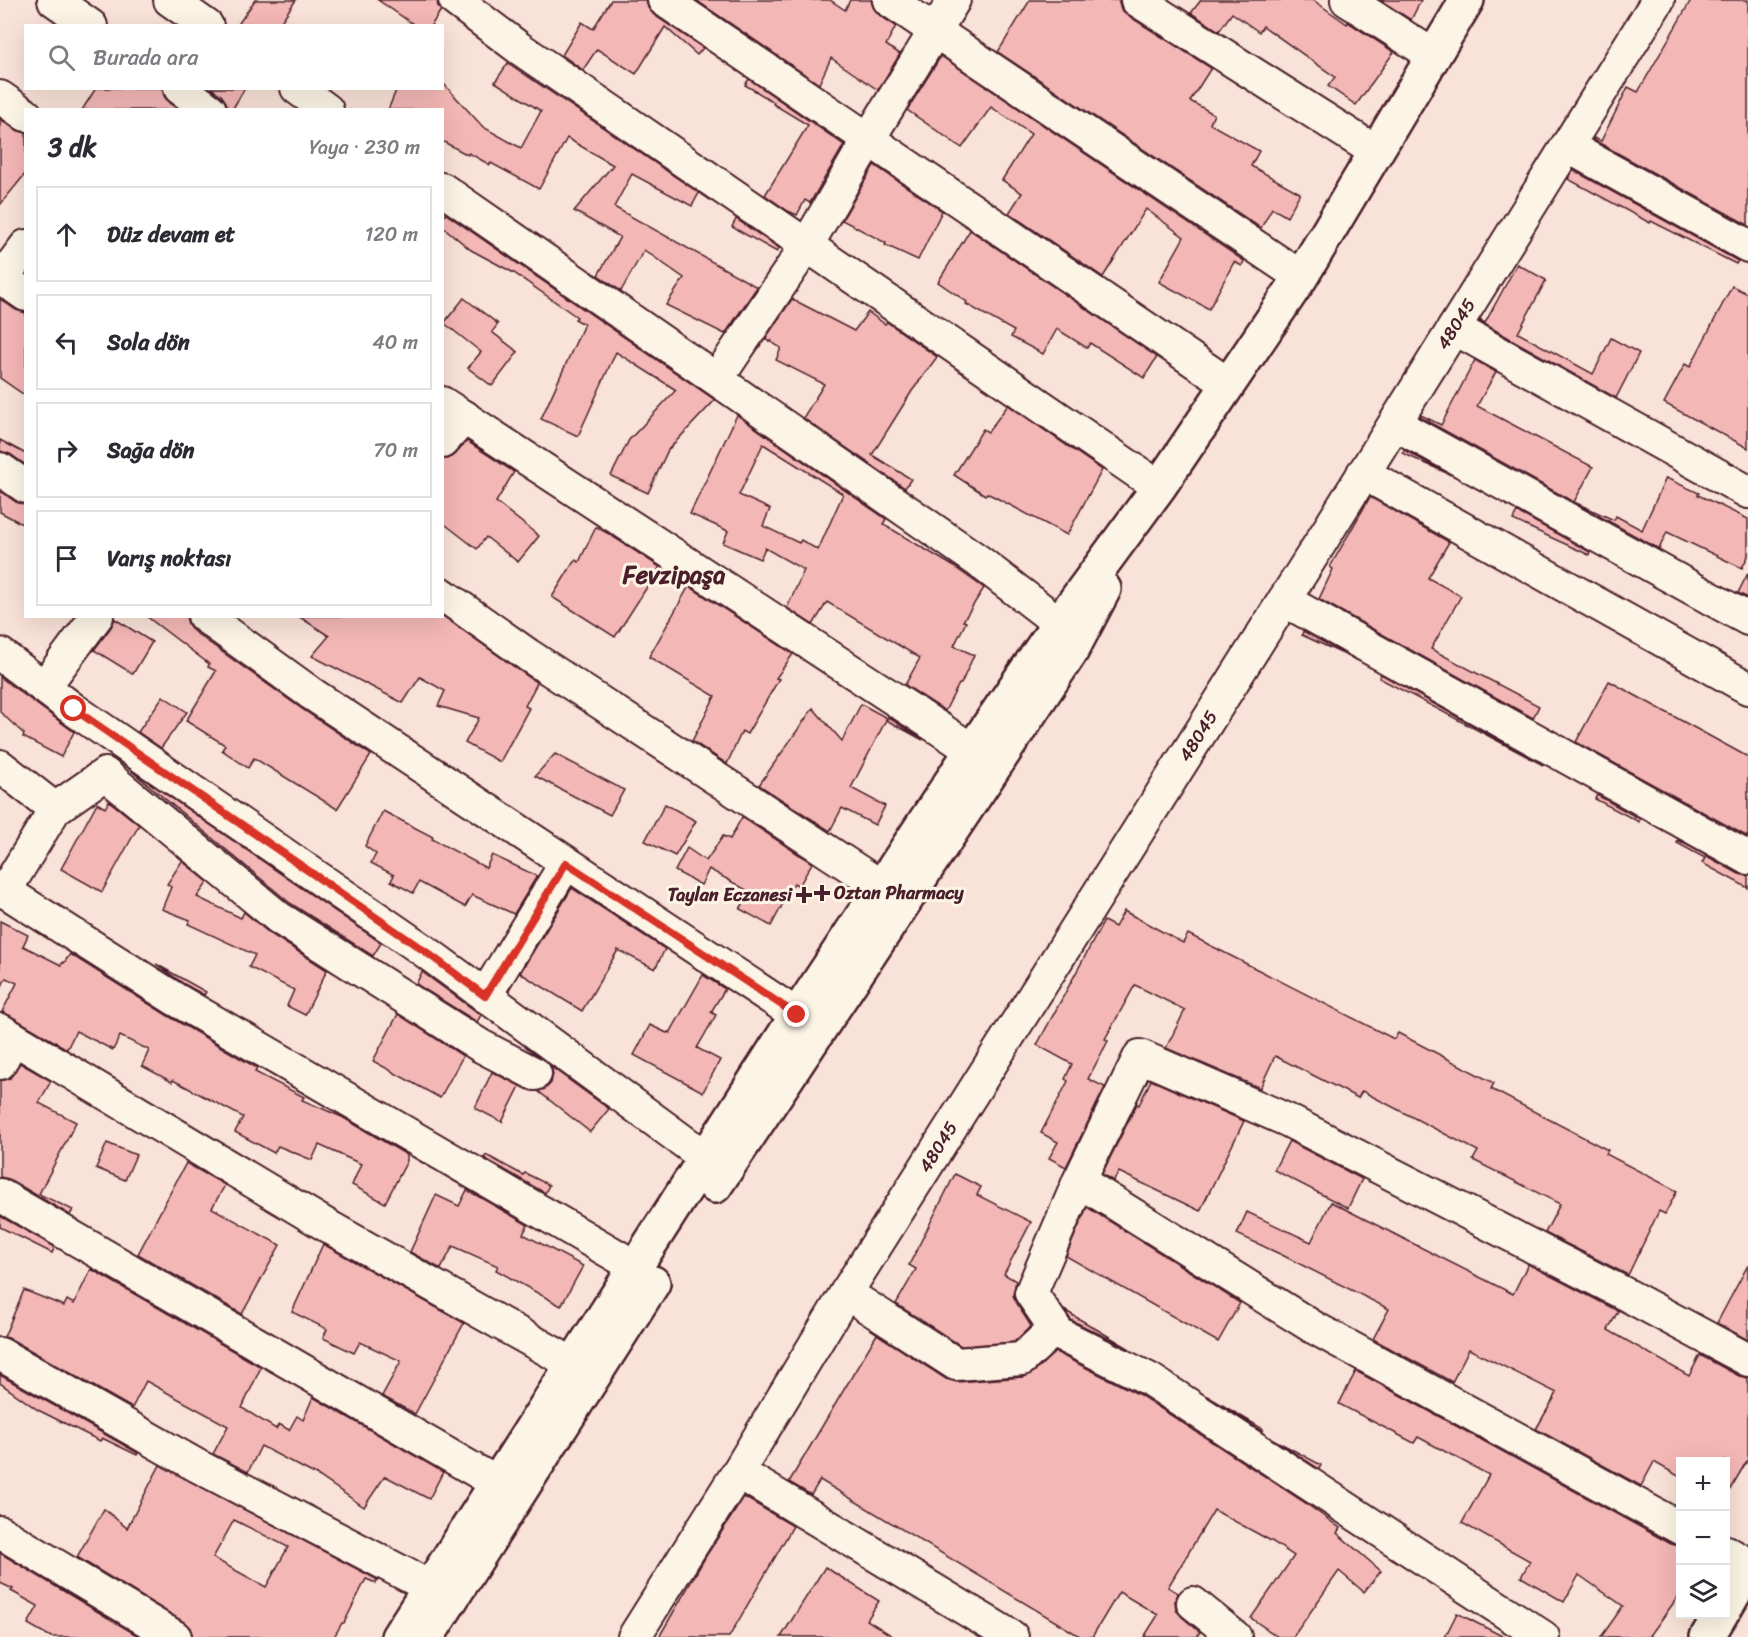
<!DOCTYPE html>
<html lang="tr">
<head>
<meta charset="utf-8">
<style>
	:root { --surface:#fff; --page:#f7f7f7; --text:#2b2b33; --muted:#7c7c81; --line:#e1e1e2 }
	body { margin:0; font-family:Sriracha,sans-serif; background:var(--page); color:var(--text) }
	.controls { position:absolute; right:18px; bottom:18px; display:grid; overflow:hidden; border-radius:0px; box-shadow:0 6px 24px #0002 }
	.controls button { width:54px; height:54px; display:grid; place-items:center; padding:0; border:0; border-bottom:2px solid var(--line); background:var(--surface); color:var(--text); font:30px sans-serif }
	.stop { position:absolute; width:18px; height:18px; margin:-14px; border:4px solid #d93025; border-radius:50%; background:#fff }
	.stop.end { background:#d93025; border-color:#fff; box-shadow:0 2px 6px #0008 }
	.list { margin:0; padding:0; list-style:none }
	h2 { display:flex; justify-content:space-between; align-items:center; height:78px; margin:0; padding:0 24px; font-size:26px }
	h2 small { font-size:20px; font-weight:400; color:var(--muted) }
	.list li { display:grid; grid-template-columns:39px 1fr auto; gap:18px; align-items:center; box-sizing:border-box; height:96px; margin:0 12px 12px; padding:0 12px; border:2px solid var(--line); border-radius:0px }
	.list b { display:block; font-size:22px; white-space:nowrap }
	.list em { font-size:20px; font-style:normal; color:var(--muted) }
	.icon { flex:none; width:33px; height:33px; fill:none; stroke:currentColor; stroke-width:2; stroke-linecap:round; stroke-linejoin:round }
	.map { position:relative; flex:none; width:1748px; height:1637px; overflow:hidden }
	.search { position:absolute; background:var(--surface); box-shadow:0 6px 24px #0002; left:24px; top:24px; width:420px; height:66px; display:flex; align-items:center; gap:15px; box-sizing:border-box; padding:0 21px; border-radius:0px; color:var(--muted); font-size:22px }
	.panel { position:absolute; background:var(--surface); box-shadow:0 6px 24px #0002; left:24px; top:108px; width:420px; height:510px; border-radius:0px }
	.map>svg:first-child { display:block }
</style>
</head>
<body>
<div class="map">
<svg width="1748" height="1637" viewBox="0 0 1748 1637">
	<rect width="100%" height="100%" fill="#f9e2d7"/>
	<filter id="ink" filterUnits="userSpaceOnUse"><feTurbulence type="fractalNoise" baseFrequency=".0167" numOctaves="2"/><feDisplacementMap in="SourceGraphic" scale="12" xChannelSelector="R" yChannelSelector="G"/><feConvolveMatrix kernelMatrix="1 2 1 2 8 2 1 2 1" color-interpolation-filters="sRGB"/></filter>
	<g filter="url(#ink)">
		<g fill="#f3b7b5" stroke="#4a1f2b" stroke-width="1.5" fill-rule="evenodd">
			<polygon points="255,0 296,0 278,26 237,26"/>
			<polygon points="378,0 437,0 438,7 441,10 431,26 416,26"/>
			<polygon points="611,0 646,0 648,8 654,15 703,48 697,55 665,27 636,74 597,49 583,70 562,55 582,22 593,29"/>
			<polygon points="696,0 830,0 845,10 850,0 871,0 873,7 879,15 896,26 886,45 900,54 878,90 831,58 819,84"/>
			<polygon points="1030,0 1117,0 1119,2 1121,9 1127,15 1211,68 1190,101 1214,114 1210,124 1259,151 1251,166 1300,193 1287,217 1272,208 1261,228 998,52"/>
			<polygon points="1201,0 1313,0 1347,24 1348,22 1394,52 1356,105 1328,86 1335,77 1263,26 1259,32 1232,13 1219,31 1191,13"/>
			<polygon points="1380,0 1421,0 1411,20"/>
			<polygon points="1691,0 1748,0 1748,225 1592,139 1594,138 1601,141 1628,87 1638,92"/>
			<polygon points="941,56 1244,261 1242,266 1234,262 1209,309 1159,282 1184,237 1146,209 1103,277 1009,213 1022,193 1002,180 1031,134 991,107 962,148 907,110"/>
			<polygon points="508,63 699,193 692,206 632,174 614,207 757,287 725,334 666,305 684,278 644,250 621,291 598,275 620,237 574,211 613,165 567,138 539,189 491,163 490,165 469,153 468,155 442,141 442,110 388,110 397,88 442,88 442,82 483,127 521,148 541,111 495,82"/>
			<polygon points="749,79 844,145 810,203 805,200 797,215 788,211 765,195 808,125 773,104 774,102 745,85"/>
			<polygon points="96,88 162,88 164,96 169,103 179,110 82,110"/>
			<polygon points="211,88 245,88 232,110 228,110 226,102 221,95"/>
			<polygon points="0,119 16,130 26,133 26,173 0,205"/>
			<polygon points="874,165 942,211 918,260 885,245 886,243 842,220"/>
			<polygon points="1573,170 1738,261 1736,264 1651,221 1650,223 1568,179"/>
			<polygon points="446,214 715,400 668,450 648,493 611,476 629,440 676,390 616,352 578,436 541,419 584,324 575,319 577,317 514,273 471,250 442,226 442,218"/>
			<polygon points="736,219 779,248 777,252 732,227"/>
			<polygon points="970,230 1157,357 1144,378 1090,343 1087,348 1057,329 1043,354 1011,337 1014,331 966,304 967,302 938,282"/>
			<polygon points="1517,264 1546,280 1518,333 1593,374 1611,338 1639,353 1616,398 1479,321 1480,320 1485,323"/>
			<polygon points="1732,286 1748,294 1748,448 1664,403 1685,364 1690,367"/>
			<polygon points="464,298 498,324 492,332 518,352 492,386 468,368 481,352 444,323"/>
			<polygon points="0,299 16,310 26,313 26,396 0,378"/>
			<polygon points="792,299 854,331 868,312 885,324 887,322 937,357 912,391 872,455 911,479 905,488 803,418 824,384 776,360 781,348 771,342 772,340 770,342 765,339"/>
			<polygon points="1475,360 1496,372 1477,406 1593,467 1574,502 1614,520 1616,516 1642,530 1666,478 1699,493 1698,495 1748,519 1748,556 1742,568 1667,532 1659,549 1420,417 1421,415 1441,425"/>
			<polygon points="1008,405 1102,470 1067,535 987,493 985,495 954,475 983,429 988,432"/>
			<path d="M737,415L886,519L883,524L953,566L984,588L963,621L966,622L954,646L974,655L961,684H959L945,711L905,685L920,658L827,602L813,625L787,608L804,570L765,548L760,559L723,543L728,531L690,514ZM763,444L843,494L818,550L801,540L799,543L763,526L770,509L739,495Z"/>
			<polygon points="0,440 26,454 26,465 10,454 0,451"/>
			<polygon points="467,441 514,472 496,502 539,536 518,562 486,537 477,549 442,522 442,459 448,459 455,455"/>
			<polygon points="1404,450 1451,475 1402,453"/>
			<polygon points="0,491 16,502 26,505 26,526 0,512"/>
			<polygon points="1370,497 1449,542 1428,578 1461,596 1431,649 1539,706 1533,718 1319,599 1333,569 1330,567"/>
			<polygon points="1517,512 1590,552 1589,555 1513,520"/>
			<polygon points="596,527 609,534 660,567 615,637 552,597 575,560 579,562"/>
			<polygon points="1748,573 1748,598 1738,593"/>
			<polygon points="689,586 793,654 776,678 779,679 747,734 742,731 727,764 692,741 715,696 649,657"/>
			<polygon points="146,616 186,616 188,624 193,631 302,709 371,755 337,809 254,758 248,768 222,750 225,745 186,721 216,671 208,667 209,664"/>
			<polygon points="298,616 443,616 537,683 525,706 529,708 500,762 465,743 479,718 438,706 445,691 420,677 403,703 312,656 329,636"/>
			<polygon points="115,619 152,642 133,674 94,650 111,627"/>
			<polygon points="1303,631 1356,660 1302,635"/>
			<polygon points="1381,674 1543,765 1379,678"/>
			<polygon points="0,677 74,732 61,757 23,737 24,734 0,712"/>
			<polygon points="1609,681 1748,757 1748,837 1576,742"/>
			<polygon points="163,696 187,712 161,748 138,732"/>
			<polygon points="861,704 887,718 851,788 885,806 875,825 842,808 830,831 759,785 813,708 842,741"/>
			<polygon points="888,717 923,740 886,720"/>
			<polygon points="555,754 624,790 610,815 535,776"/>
			<polygon points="128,768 381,943 373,956 290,903"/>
			<polygon points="1597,795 1640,819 1639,822 1595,799"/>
			<polygon points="109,801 139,825 102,892 61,869 97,803 105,808"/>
			<polygon points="665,804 696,821 675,856 645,841"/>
			<polygon points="383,811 433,837 432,839 486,868 492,855 537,876 514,914 472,895 465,907 419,882 413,893 391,881 394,875 371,863 376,854 365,846"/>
			<polygon points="742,817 812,863 799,886 794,883 771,926 740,909 750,892 709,869 701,885 675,871 687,848 706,861 723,836 730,839"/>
			<polygon points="1678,840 1739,874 1748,876 1748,888 1702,863 1705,858 1677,843"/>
			<polygon points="182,861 208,882 197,897 241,918 244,912 269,933 327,970 305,1015 287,1006 294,990 249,967 255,955 188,924 190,920 162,909 171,887 167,884"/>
			<polygon points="572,888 665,949 655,969 618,950 582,1011 520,973"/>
			<polygon points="1124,911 1183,943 1188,934 1394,1039 1398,1033 1494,1083 1491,1089 1608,1150 1606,1154 1677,1191 1665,1214 1659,1211 1628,1275 1545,1233 1560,1204 1473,1160 1478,1151 1362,1091 1358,1098 1275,1056 1260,1088 1166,1048 1185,1010 1135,985 1105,1039 1108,1041 1088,1079 1105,1087 1066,1167 1049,1158 1058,1142 1041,1133 1068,1081 1065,1079 1072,1064 1037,1045 1104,921 1115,927"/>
			<polygon points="0,921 28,935 23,946 61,965 63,962 64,963 70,954 165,1014 257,1068 255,1072 304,1097 302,1100 342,1117 407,1155 407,1161 385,1203 352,1185 361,1164 319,1145 312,1160 278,1146 274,1153 235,1132 243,1117 173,1080 172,1082 142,1066 149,1050 120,1036 113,1050 76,1031 67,1049 9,1015 2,1012 17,983 6,978 0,990"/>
			<polygon points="156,964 206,992 204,995 184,984"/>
			<polygon points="422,972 481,1015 477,1022 416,984"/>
			<polygon points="703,975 725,989 711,1012 716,1015 697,1048 720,1060 703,1092 634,1055 650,1025 667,1033 668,1032 670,1033"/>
			<polygon points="398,1014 463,1056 440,1098 373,1061"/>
			<polygon points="20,1063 51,1081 39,1103 76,1122 39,1194 73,1210 70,1215 9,1179 0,1177 0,1081 10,1078"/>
			<polygon points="551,1067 609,1109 590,1132 538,1091 545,1089 551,1083 553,1074"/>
			<polygon points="492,1072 520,1086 502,1122 475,1108"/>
			<polygon points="1151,1080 1244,1121 1200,1211 1119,1172 1113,1181 1102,1174 1137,1104 1139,1105"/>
			<polygon points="1289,1141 1362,1179 1348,1208 1274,1170"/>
			<polygon points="107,1143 136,1155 125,1180 96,1168"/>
			<polygon points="486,1155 523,1175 525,1173 549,1185 545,1193 484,1158"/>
			<polygon points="186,1163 225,1185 212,1208 280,1245 242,1314 138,1254"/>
			<polygon points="955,1174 981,1187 977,1195 1031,1222 1004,1274 1016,1281 1013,1295 1016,1303 1031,1326 1014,1342 961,1346 896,1304 916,1269 909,1265"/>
			<polygon points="467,1190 528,1225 523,1234 583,1266 561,1306 496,1270 498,1266 453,1246 441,1269 410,1252 436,1195 459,1206"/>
			<polygon points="1331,1202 1513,1294 1528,1264 1618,1311 1608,1330 1689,1376 1700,1355 1739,1376 1748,1378 1748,1459 1725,1498 1725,1461 1680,1461 1680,1477 1654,1462 1641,1486 1536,1429 1557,1393 1469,1349 1452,1382 1373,1339 1389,1309 1282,1255 1237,1234 1247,1212 1311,1242"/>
			<polygon points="1087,1207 1240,1303 1218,1342 1066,1256"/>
			<polygon points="0,1216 55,1247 52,1253 0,1227"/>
			<polygon points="323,1244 464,1323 415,1414 382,1396 401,1361 360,1342 354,1353 323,1338 327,1329 292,1312"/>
			<polygon points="1748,1265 1748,1340 1717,1323"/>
			<polygon points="91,1269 261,1367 242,1408 276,1429 279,1424 289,1430 297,1416 303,1420 313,1397 443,1472 429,1499 385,1476 364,1507 320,1477 261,1446 248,1472 213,1454 228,1426 146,1381 132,1408 9,1338 4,1337 24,1290 64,1306 67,1300 74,1304"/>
			<polygon points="1064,1310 1130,1349 1071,1320"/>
			<polygon points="877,1334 946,1379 957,1382 1024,1377 1034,1372 1055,1352 1140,1395 1301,1500 1340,1528 1337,1533 1381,1571 1364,1592 1339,1571 1293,1637 1278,1637 1251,1618 1294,1556 1273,1542 1214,1510 1168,1587 1178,1593 1175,1601 1176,1610 1182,1617 1200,1632 1197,1637 1144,1637 1158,1615 1119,1592 1092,1637 1081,1637 820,1480 811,1495 789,1482"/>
			<polygon points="1356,1371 1671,1544 1680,1546 1680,1594 1649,1637 1601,1637 1623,1606 1579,1575 1564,1602 1521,1577 1530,1561 1462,1523 1489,1475 1418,1437 1414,1443 1339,1404"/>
			<polygon points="0,1375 138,1453 137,1455 102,1438 100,1441 38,1410 0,1383"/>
			<polygon points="1207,1396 1263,1429 1262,1431"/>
			<polygon points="1271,1438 1321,1465 1319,1469"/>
			<path d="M160,1465L378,1580L376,1583L366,1579L344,1623H342L334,1637H193L190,1628L184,1622L77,1557L104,1509L127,1528ZM234,1520L288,1547L266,1587L213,1558Z"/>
			<polygon points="744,1497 793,1526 729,1637 659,1637 706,1556"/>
			<polygon points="0,1553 140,1637 51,1637 28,1624 38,1606 11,1591 13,1589 0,1583"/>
			<polygon points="825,1567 879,1601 867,1620 894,1637 781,1637"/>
			<polygon points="1457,1613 1504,1637 1445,1637"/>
		</g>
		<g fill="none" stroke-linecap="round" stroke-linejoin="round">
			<g stroke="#4a1f2b" stroke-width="36">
				<g id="street">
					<polyline points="54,0 91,26"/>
					<polyline points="170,0 207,26"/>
					<polyline points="455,0 519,48 1159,487"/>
					<polyline points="664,0 1228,384"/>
					<polyline points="889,0 1301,277"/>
					<polyline points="1137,0 1375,151"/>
					<polyline points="1347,0 1434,56"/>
					<polyline points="180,88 210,110"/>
					<polyline points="297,88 327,110"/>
					<polyline points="0,97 26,115"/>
					<polyline points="1567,146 1748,246"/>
					<polyline points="442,189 977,560 1059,623"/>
					<polyline points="0,277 26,295"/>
					<polyline points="2,278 26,246"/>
					<polyline points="1454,328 1748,492"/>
					<polyline points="717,379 807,245 868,140 954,0"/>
					<polyline points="442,403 972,750"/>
					<polyline points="1395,424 1748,619"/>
					<polyline points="442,442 465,417"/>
					<polyline points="0,469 26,487"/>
					<polyline points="1363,473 1748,688"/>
					<polyline points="442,594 528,655 882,887"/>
					<polyline points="1284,600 1748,858"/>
					<polyline points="204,616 312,694 797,1015"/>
					<polyline points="0,654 73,709 426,952 706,1158"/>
					<polyline points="44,687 97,616"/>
					<polyline points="0,766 55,809"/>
					<polyline points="0,888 175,999 636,1267"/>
					<polyline points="5,891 55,809 105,774 279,918 481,1046 535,1074"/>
					<polyline points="485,996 566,863"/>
					<polyline points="0,1030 331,1228 573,1364"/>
					<polyline points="0,1063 13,1038"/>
					<polyline points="1079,1181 1313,1327 1680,1528"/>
					<polyline points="0,1195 497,1483"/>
					<polyline points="846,1293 956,1364 1022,1359 1052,1331 1059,1334 1149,1379 1543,1637"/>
					<polyline points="1059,1334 1031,1293 1079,1181 1140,1056 1287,1120 1627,1295 1748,1360"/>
					<polyline points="0,1354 194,1464 430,1587"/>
					<polyline points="738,1472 1012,1637"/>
					<polyline points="0,1532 175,1637"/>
					<polyline points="1726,1552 1748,1564"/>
					<polyline points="1193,1603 1235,1637"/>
					<polyline points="634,1637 738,1472 846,1293 1319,545 1658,0"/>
				</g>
			</g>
			<g stroke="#4a1f2b" stroke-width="38">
				<g id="secondary">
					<polyline points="715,1186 1072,650 1104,589"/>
					<polyline points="398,1637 797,1015 972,750 1059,623 1159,487 1301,277 1467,0"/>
					<polyline points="427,1637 653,1283"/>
				</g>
			</g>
			<g stroke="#4a1f2b" stroke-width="38">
				<g id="highway">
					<polyline points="1726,1607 1748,1569"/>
					<polyline points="1707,1637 1721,1614"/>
				</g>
			</g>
			<use href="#street" stroke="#fcf5e5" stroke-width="32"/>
			<use href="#secondary" stroke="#fcf5e5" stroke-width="33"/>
			<use href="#highway" stroke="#fcf5e5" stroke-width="33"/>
		</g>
	</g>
	<g fill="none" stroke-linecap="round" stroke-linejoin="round" filter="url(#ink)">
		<polyline stroke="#d93025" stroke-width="8" points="74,709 426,952 485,996 566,863 797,1015"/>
	</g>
	<g fill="#4a1f2b" stroke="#fcf5e5" stroke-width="2">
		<path d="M819 884h6v6h6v6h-6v6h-6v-6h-6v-6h6z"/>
		<path d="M801 886h6v6h6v6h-6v6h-6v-6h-6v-6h6z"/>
	</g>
	<g text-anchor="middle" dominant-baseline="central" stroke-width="6" stroke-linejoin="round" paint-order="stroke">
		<g font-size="18" fill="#4a1f2b" stroke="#fcf5e5">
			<text transform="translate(1456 324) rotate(-58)">48045</text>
			<text transform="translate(1198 736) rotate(-58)">48045</text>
			<text transform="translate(938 1147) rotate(-58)">48045</text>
		</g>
		<g font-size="18" font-weight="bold" fill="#4a1f2b" stroke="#fcf5e5" text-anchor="start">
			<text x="834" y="893">Oztan Pharmacy</text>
			<text x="792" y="895" text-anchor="end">Taylan Eczanesi</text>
		</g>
		<g font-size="24" font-weight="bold" fill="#4a1f2b" stroke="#fcf5e5">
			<text x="674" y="575">Fevzipaşa</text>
		</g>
	</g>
</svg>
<div class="controls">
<button>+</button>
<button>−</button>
<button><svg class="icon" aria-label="layers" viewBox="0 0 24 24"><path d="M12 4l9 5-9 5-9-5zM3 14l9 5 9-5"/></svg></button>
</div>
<div class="stop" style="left:74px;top:709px"></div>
<div class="stop end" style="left:797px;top:1015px"></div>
<div class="search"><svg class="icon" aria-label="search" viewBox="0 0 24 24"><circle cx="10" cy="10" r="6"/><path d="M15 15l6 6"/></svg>Burada ara</div>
<section class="panel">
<h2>3 dk<small>Yaya · 230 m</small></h2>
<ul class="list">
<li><svg class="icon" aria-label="ahead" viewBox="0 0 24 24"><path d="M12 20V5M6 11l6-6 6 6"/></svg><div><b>Düz devam et</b></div><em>120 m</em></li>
<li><svg class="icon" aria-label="left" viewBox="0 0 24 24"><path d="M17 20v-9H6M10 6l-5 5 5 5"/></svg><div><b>Sola dön</b></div><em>40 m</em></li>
<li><svg class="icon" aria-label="right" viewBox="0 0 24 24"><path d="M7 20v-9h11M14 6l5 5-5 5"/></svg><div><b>Sağa dön</b></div><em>70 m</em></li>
<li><svg class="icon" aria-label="arrive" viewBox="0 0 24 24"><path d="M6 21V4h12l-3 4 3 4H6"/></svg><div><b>Varış noktası</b></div></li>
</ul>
</section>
</div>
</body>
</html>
